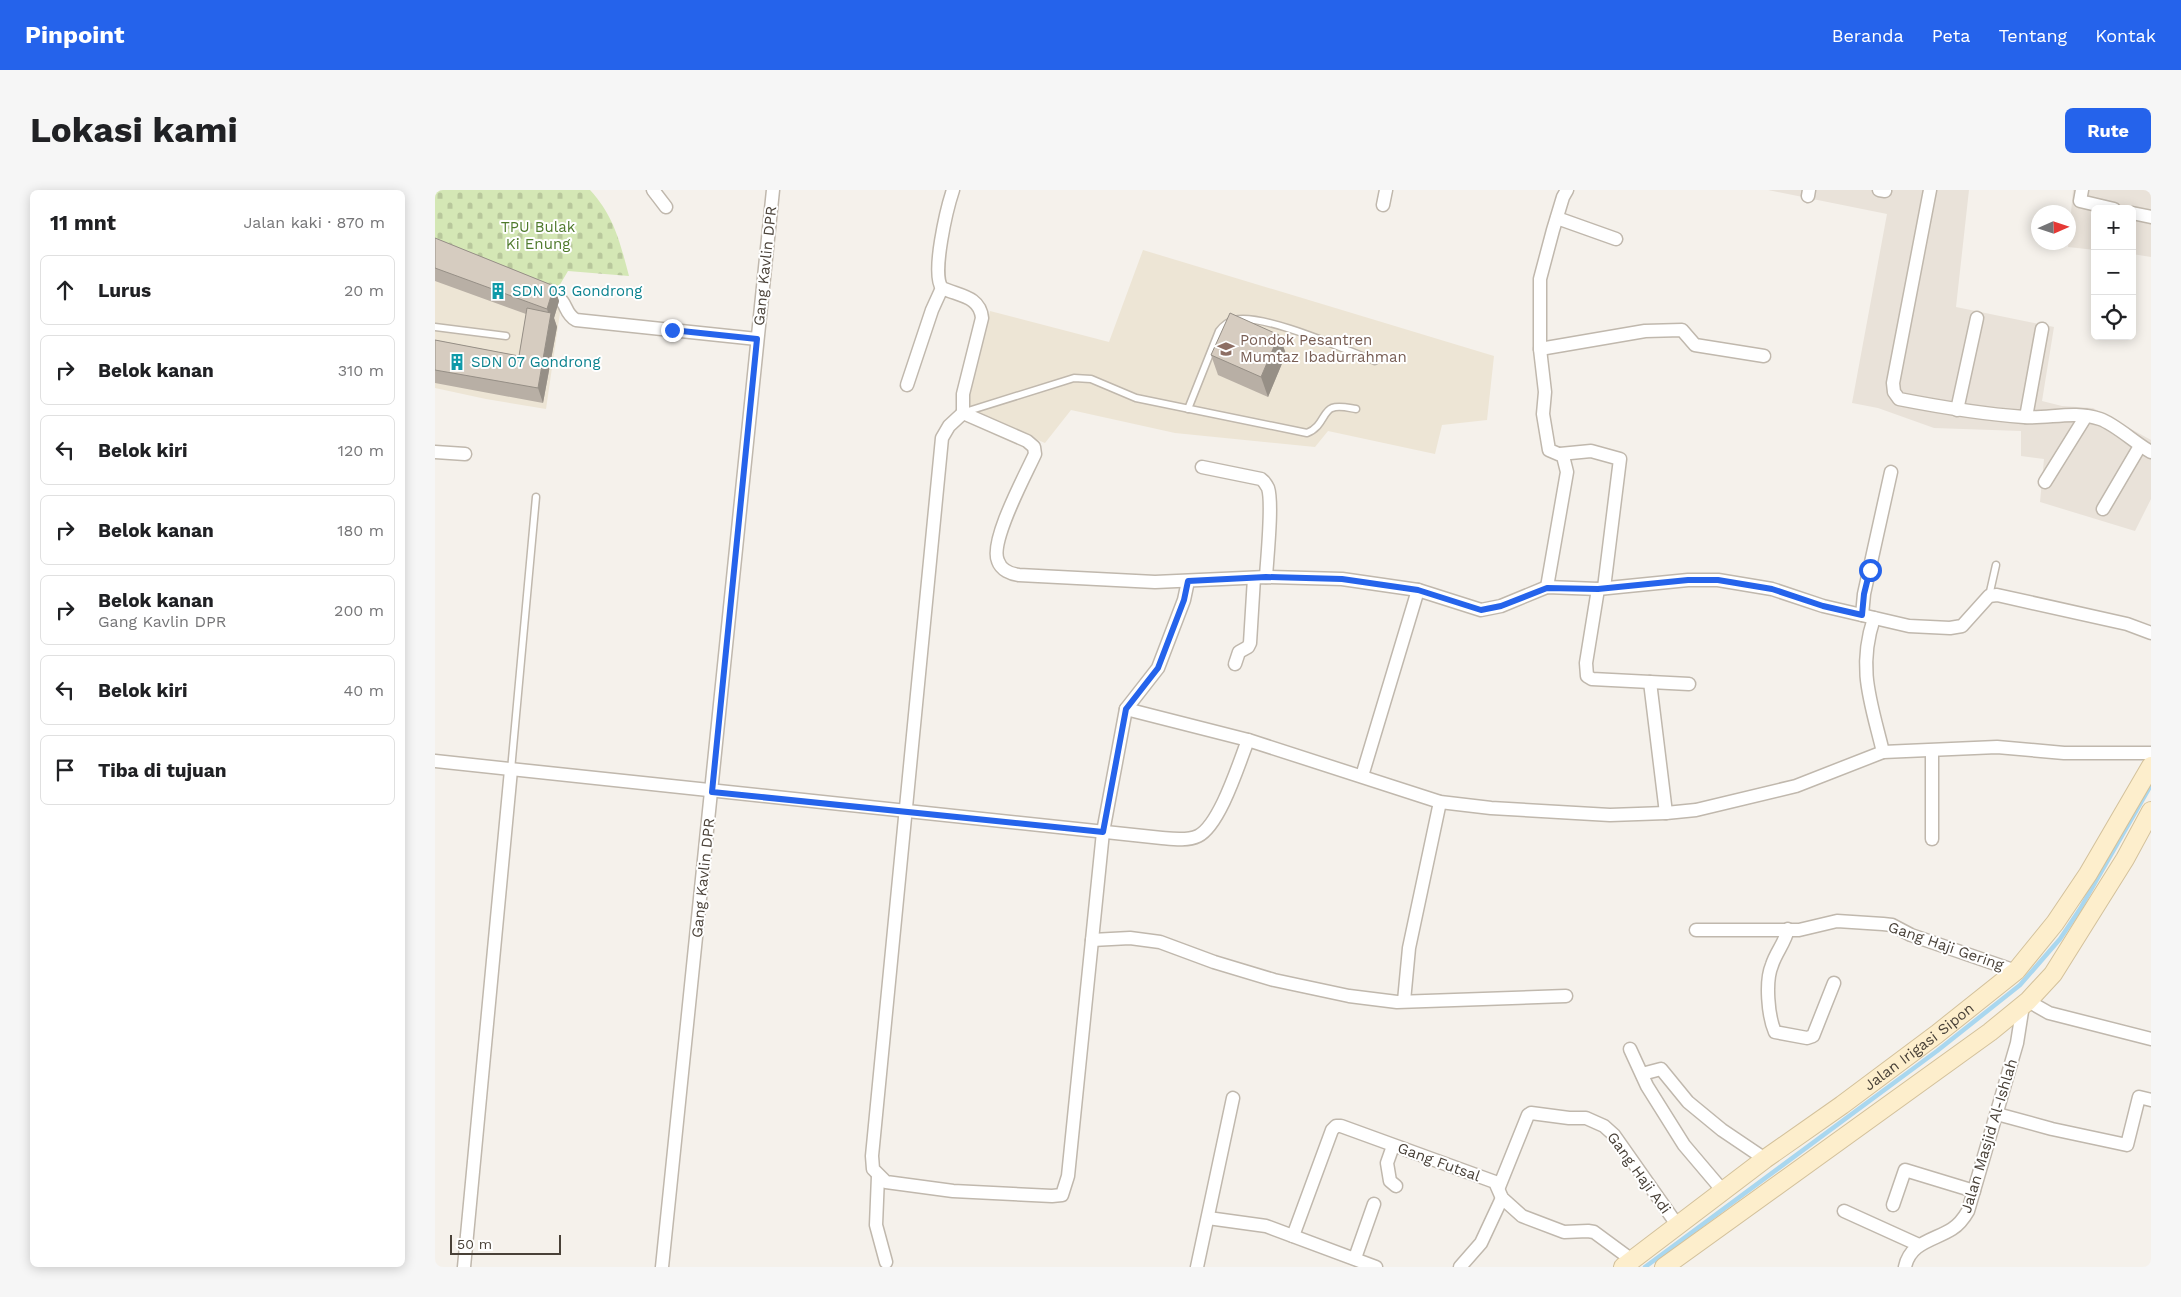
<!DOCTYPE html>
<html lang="id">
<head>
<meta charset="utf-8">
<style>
	:root { --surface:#fff; --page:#f6f6f6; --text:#202124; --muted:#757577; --line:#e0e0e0; --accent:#2563eb }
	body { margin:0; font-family:"Work Sans",sans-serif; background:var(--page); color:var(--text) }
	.controls { position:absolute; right:15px; top:15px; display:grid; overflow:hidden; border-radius:8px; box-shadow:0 2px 12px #0003 }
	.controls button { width:45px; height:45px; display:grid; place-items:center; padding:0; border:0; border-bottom:1px solid var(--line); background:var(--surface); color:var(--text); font:25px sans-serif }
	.compass { position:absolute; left:1596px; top:15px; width:45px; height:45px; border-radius:50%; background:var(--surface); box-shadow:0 2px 12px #0003; rotate:87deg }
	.scale { position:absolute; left:15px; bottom:12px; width:111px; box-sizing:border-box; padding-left:5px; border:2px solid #494138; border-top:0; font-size:14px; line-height:18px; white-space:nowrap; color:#494138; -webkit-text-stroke:4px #fff; paint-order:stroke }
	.stop { position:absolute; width:15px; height:15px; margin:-11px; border:4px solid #2563eb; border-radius:50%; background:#fff }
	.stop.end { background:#2563eb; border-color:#fff; box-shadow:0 1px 5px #0008 }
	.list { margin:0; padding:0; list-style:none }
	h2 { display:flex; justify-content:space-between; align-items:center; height:65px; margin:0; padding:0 20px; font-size:21px }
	h2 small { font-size:16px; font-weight:400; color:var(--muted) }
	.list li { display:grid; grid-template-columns:32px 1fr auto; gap:15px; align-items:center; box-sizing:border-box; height:70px; margin:0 10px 10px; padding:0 10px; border:1px solid var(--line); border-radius:8px }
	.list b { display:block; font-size:19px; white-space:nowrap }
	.list p { margin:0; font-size:16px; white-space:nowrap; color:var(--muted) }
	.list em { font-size:16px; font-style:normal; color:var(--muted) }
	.icon { flex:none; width:28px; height:28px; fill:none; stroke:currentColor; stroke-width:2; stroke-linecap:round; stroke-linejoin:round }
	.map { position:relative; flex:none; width:1716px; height:1077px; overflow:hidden; border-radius:8px }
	header { display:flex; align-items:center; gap:30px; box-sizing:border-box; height:70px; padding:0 25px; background:var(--accent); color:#fff }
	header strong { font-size:24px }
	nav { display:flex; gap:28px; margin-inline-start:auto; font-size:18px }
	.intro { display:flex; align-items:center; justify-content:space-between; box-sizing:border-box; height:120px; padding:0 30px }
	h1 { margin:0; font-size:35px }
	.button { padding:12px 22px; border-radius:8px; background:var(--accent); color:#fff; font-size:18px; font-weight:700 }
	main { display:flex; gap:30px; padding:0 30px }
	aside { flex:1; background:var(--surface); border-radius:8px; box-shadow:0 2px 12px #0003 }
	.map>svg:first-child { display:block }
</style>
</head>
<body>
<header>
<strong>Pinpoint</strong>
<nav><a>Beranda</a><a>Peta</a><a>Tentang</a><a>Kontak</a></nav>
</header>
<div class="intro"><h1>Lokasi kami</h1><a class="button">Rute</a></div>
<main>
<aside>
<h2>11 mnt<small>Jalan kaki · 870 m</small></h2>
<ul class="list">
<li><svg class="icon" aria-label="ahead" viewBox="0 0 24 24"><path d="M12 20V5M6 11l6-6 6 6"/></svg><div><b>Lurus</b></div><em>20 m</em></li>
<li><svg class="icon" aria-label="right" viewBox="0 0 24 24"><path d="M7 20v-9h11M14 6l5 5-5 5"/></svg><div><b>Belok kanan</b></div><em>310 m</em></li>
<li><svg class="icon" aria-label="left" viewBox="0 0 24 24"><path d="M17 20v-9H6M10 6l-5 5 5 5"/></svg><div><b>Belok kiri</b></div><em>120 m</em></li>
<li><svg class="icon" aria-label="right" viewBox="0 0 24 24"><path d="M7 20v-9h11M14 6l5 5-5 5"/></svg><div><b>Belok kanan</b></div><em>180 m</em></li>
<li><svg class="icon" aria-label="right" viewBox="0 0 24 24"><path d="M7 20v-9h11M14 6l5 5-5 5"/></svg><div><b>Belok kanan</b><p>Gang Kavlin DPR</p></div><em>200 m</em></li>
<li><svg class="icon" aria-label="left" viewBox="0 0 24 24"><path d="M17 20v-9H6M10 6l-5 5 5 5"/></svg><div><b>Belok kiri</b></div><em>40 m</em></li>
<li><svg class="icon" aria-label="arrive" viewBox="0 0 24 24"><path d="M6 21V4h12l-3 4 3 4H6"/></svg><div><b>Tiba di tujuan</b></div></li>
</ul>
</aside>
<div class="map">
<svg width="1716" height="1077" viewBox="0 0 1716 1077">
	<defs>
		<pattern id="cemetery-stones" width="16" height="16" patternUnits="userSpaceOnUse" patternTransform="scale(1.25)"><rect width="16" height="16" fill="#d4e7b5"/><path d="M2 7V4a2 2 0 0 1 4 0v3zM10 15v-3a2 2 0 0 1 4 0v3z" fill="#b8c79c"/></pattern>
	</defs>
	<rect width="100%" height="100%" fill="#f5f1eb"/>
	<g fill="#e9e2d9">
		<polygon points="1333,0 1534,0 1521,117 1619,137 1607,211 1627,216 1658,218 1716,250 1716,309 1700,341 1605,312 1609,269 1586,266 1586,241 1499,238 1443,218 1417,213 1452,24"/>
		<polygon points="1638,0 1716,0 1716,67 1697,64 1697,19 1660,19 1660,60 1633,57"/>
	</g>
	<g fill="#ede5d5">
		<polygon points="708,60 1059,166 1052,230 1007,235 1000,264 893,241 880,257 740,243 636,220 610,253 547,227 532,216 555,121 674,152"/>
		<polygon points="0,61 127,109 111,219 51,209 0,198"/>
	</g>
	<path fill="url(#cemetery-stones)" d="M0,0H155C179,26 185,52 194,86L133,81L120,103L0,50Z"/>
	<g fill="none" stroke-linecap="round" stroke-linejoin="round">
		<polyline stroke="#a9d7ef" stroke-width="4.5" points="1210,1077 1502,861 1585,795 1625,749 1645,719 1716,595"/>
		<g stroke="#c0b8ad" stroke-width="9">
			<g id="lane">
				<polyline points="0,137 71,146"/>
				<path d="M753,219L784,141C788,136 792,132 799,130C826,122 911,160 940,171"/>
				<path d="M530,222L639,188L656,189L701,208L872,243C888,237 888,221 897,218C904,215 914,218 921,219"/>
				<polyline points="1554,406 1561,375"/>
				<polyline points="76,580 101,307"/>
			</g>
		</g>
		<g stroke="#c0b8ad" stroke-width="15">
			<g id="street">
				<polyline points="218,0 231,17"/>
				<path d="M518,0C512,18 496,84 507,98C524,106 545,106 547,128L528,204V223"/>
				<polyline points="1444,0 1450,1"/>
				<path d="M1495,0L1458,193L1459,202L1464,209C1505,217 1547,224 1589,227C1614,229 1639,220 1665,229C1680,234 1700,253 1716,262"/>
				<polyline points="1647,0 1645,11 1679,19"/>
				<polyline points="1373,6 1374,0"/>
				<polyline points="948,15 951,0"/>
				<polyline points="1697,23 1716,27"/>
				<polyline points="1122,28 1181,49"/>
				<path d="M109,101C113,103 120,104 124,108C132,114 130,124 141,130L322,149"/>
				<polyline points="1105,159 1210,141 1247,140 1260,155 1329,166"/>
				<polyline points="472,195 497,120 507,98"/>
				<polyline points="1522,220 1542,128"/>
				<polyline points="528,223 514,236 507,248 437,966 438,979 451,992 518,1001 617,1006 627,1005 633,986 668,642 691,519 723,478 749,410 753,391"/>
				<path d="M528,223L592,251L599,257L600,264C591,284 554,352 563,371C566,380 576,384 584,385L720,392L831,387L907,389L983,400L1046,420L1066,416L1112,397L1163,399L1253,390H1283L1337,399L1388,416L1474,436L1515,438L1527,436L1554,406L1562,405L1692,434L1716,443"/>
				<polyline points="1591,227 1607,139"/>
				<polyline points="0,262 30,264"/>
				<polyline points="1125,264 1156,261 1185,269 1169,398"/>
				<path d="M767,277L826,289C829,291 831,294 833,298C838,313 832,369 831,387"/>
				<polyline points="1610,292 1651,226"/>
				<polyline points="1668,319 1705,256"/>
				<polyline points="1112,397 1132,282 1128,266 1114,260 1108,224 1110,202 1105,159 1105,89 1118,40 1128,7 1132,0"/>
				<polyline points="1163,399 1151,473 1152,486 1157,489 1254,494"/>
				<polyline points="1427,425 1429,404 1456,282"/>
				<path d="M1439,428C1422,479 1436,512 1448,562"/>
				<polyline points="800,474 804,462 813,457 815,453 819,388"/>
				<polyline points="1215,492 1231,623"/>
				<polyline points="691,519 813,550 1005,612 1056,618 1175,625 1231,623 1261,620 1361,596 1448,562 1562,557 1629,563 1716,563"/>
				<path d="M0,571L727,648C738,649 753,651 763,646C785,635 804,573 813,550"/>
				<polyline points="927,586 983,400"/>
				<polyline points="1497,649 1497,561"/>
				<path d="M1353,739C1350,753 1341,762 1337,775C1330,791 1333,826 1340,842L1372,848L1378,846L1399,793"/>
				<polyline points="1261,740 1364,740 1402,731 1448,734 1457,735 1476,745 1581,781"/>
				<polyline points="657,750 695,748 725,752 779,772 839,790 914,806 962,812 1131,806"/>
				<polyline points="969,811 974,758 1005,612"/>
				<polyline points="1593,811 1614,823 1716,849"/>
				<polyline points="1195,859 1212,896 1249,955 1288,1001"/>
				<polyline points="1207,884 1226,879 1253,912 1287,940 1330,969"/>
				<polyline points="1562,924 1617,939 1692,955 1704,907 1716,910"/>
				<polyline points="958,956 952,973 955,991 961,996"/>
				<polyline points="443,986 441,1035 451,1072"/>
				<polyline points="1064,997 1093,925 1096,923 1134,928 1151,928 1169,936 1179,945 1243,1036"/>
				<polyline points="1458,1015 1470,980 1539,1001"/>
				<polyline points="1409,1021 1484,1055"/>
				<polyline points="773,1028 831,1036 941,1077"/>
				<polyline points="858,1046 897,940 901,936 906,936 1060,992 1067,1008 1087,1026 1129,1042 1153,1041 1159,1042 1197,1070"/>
				<polyline points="920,1068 939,1014"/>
				<polyline points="29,1077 76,580"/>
				<polyline points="227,1077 338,0"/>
				<polyline points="762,1077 798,908"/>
				<polyline points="1025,1077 1046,1053 1067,1008"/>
				<path d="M1470,1077C1475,1052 1500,1050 1517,1039C1525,1034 1529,1028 1533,1021L1582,853L1588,815"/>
			</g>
		</g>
		<g stroke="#d3c19b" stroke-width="20">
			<g id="secondary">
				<path id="s1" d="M1188,1077L1330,969L1407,915L1502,844L1581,781L1620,733L1653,684L1716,576"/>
				<polyline points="1229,1077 1555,842 1593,811 1618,784 1690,669 1716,621"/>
			</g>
		</g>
		<use href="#lane" stroke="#fff" stroke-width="6"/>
		<use href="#street" stroke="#fff" stroke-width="12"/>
		<use href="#secondary" stroke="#fdeecc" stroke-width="18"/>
	</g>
	<g fill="#b8afa5">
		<polygon points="0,48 119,96 124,111 119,128 122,137 108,213 0,193 0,150 84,166 91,124 0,91"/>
		<polygon points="844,145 851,164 833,207 783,185 776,165"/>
	</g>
	<g fill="#968f86">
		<polygon points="119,96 124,111 119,128 122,137 108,213 103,198 115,129 112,119"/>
		<polygon points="844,145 851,164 833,207 826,187"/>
	</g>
	<g fill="#d6ccc0" stroke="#968f86">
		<polygon points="0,48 119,96 112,119 0,78"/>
		<polygon points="92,118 116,123 103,198 0,180 0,150 84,166"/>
		<polygon points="795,123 844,145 826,187 776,165"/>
	</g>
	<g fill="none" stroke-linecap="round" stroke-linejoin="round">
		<polyline stroke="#2563eb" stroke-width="6" points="237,140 322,149 277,602 668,642 691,519 723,478 749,410 753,391 831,387 907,389 983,400 1046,420 1066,416 1112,398 1163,399 1253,390 1283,390 1337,399 1388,416 1427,425 1429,404 1435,380"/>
	</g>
	<defs>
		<g id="building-bare" transform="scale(1.35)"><path d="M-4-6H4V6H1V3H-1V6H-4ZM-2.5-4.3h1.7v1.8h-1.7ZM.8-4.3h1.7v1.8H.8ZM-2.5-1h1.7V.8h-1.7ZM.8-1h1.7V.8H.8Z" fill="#0f9aa8" stroke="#fff" stroke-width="2.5" paint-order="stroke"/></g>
		<g id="school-bare" transform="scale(1.35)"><path d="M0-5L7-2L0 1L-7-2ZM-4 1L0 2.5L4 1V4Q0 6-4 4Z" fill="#8d6e63" stroke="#fff" stroke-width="2.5" paint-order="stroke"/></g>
	</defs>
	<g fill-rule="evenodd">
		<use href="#building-bare" x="63" y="101"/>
		<use href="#school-bare" x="791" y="159"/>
		<use href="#building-bare" x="22" y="172"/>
	</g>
	<g text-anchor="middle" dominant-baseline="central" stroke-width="4" stroke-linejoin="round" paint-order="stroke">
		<g font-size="15" fill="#4f7a2c" stroke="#fff">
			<text x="103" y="37">TPU Bulak<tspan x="103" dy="17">Ki Enung</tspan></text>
		</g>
		<g font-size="15" fill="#494138" stroke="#fff">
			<text transform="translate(330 76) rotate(-84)">Gang Kavlin DPR</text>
			<text transform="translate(268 688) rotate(-84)">Gang Kavlin DPR</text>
			<text transform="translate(1511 756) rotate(19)">Gang Haji Gering</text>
			<text stroke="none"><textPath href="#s1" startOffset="369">Jalan Irigasi Sipon</textPath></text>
			<text transform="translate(1554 946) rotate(-73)">Jalan Masjid Al-Ishlah</text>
			<text transform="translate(1004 972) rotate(20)">Gang Futsal</text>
			<text transform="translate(1204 983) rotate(54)">Gang Haji Adi</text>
		</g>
		<g font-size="15" fill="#0d838f" stroke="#fff" text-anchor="start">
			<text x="77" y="101">SDN 03 Gondrong</text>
			<text x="36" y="172">SDN 07 Gondrong</text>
		</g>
		<g font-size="15" fill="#785e54" stroke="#fff" text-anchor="start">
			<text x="805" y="150">Pondok Pesantren<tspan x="805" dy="17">Mumtaz Ibadurrahman</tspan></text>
		</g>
	</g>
</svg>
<div class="controls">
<button>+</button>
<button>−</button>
<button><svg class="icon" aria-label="locate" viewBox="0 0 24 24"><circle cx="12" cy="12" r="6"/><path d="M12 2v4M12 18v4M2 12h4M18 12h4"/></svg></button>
</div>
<svg class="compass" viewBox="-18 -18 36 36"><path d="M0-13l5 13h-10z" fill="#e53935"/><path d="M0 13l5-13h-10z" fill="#757577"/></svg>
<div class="scale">50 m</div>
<div class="stop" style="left:1435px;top:380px"></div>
<div class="stop end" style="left:237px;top:140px"></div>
</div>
</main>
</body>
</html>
